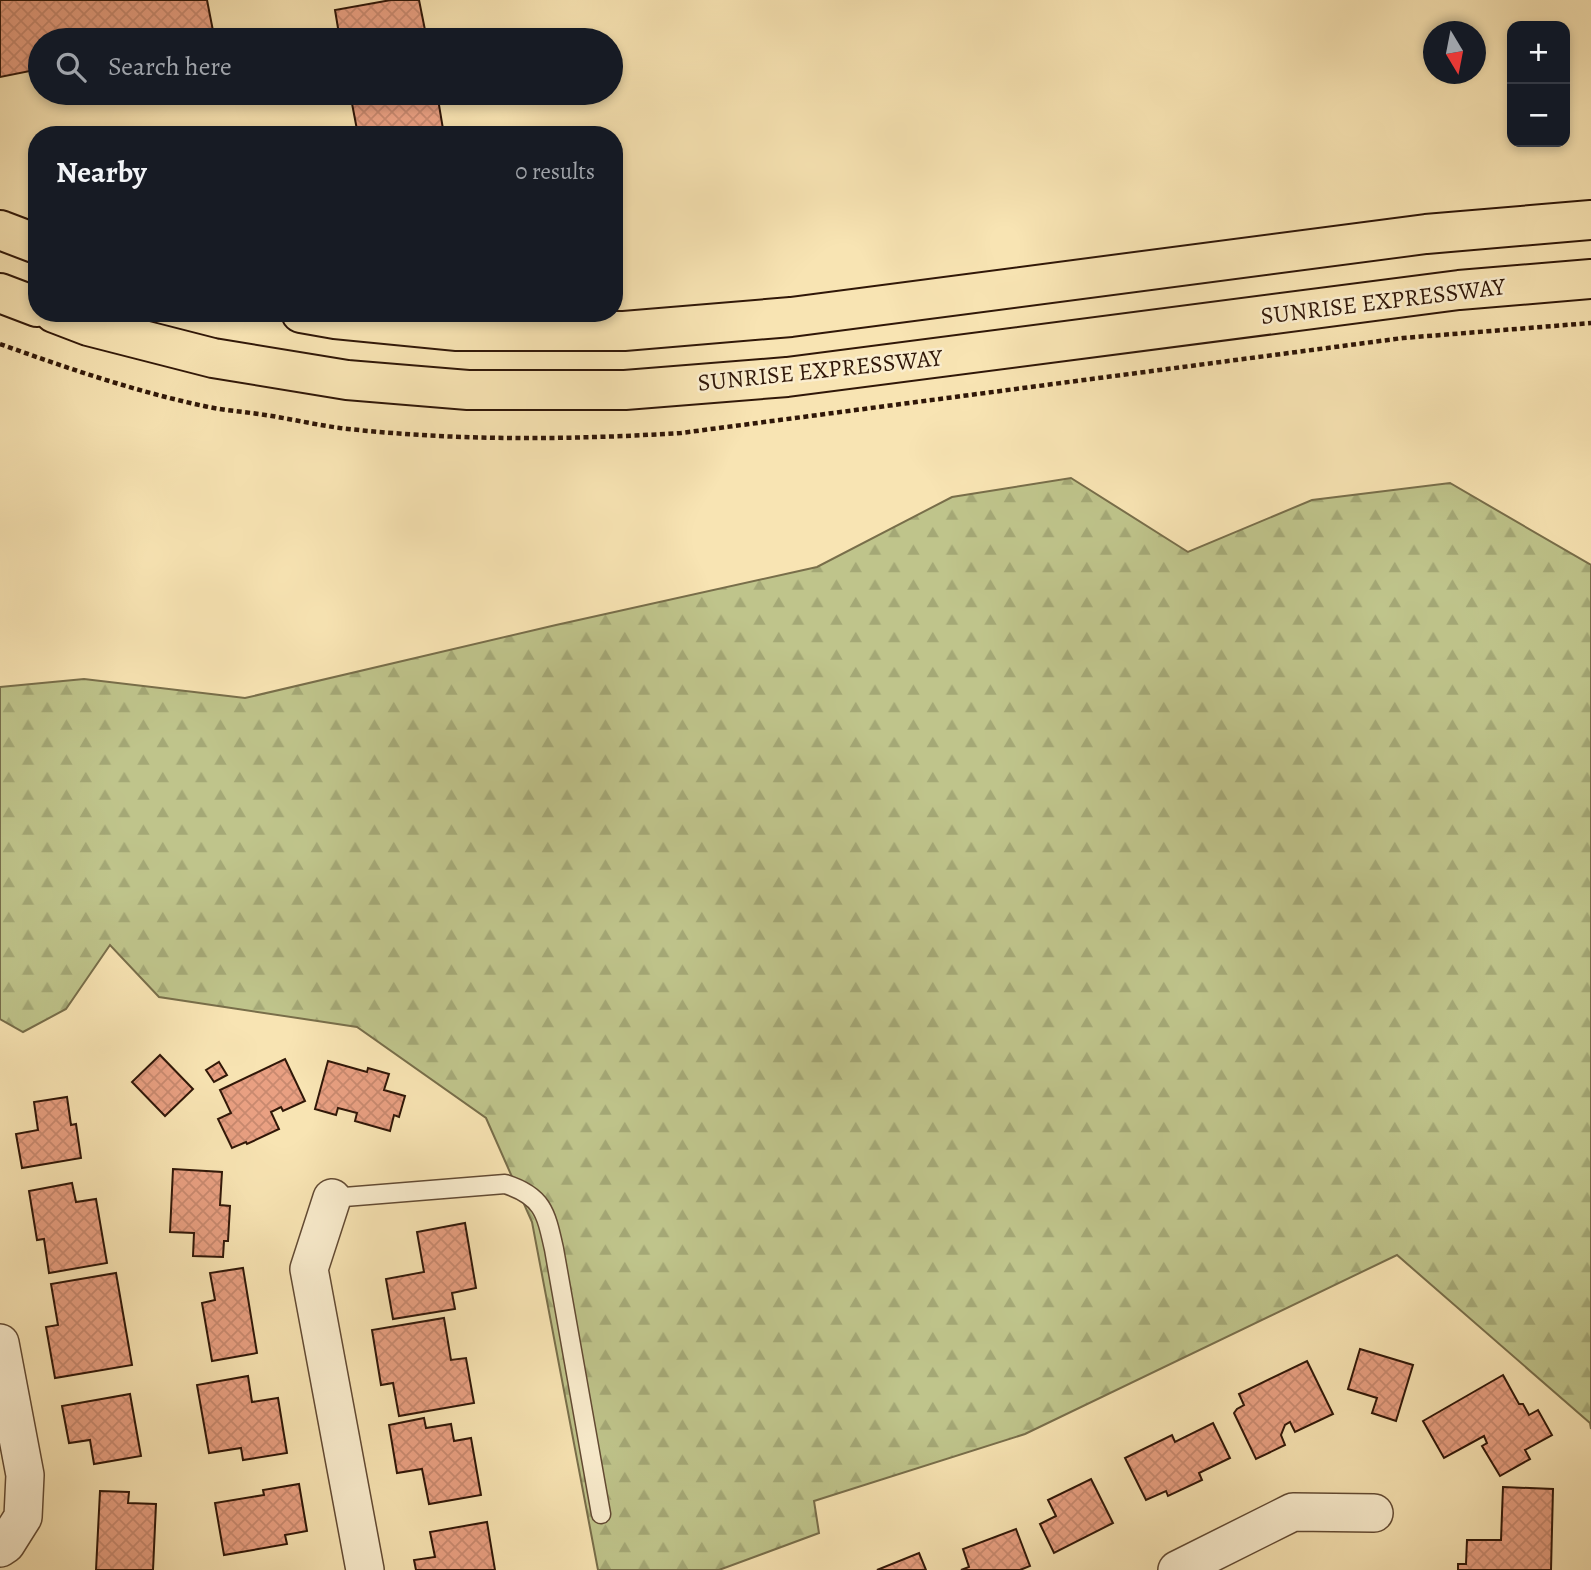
<!DOCTYPE html>
<html lang="en">
<head>
<meta charset="utf-8">
<style>
	:root { --surface:#171b24; --page:#242831; --text:#f1f3f6; --muted:#9ea1a6; --line:#363941 }
	body { margin:0; font-family:Alegreya,serif; background:var(--page); color:var(--text) }
	.controls { position:absolute; right:21px; top:21px; display:grid; overflow:hidden; border-radius:14px; box-shadow:0 4px 10px #0003 }
	.controls button { width:63px; height:63px; display:grid; place-items:center; padding:0; border:0; border-bottom:2px solid var(--line); background:var(--surface); color:var(--text); font:35px sans-serif }
	.compass { position:absolute; left:1423px; top:21px; width:63px; height:63px; border-radius:50%; background:var(--surface); box-shadow:0 4px 10px #0003; rotate:170deg }
	.list { margin:0; padding:0; list-style:none }
	h2 { display:flex; justify-content:space-between; align-items:center; height:91px; margin:0; padding:0 28px; font-size:30px }
	h2 small { font-size:23px; font-weight:400; color:var(--muted) }
	.icon { flex:none; width:38px; height:38px; fill:none; stroke:currentColor; stroke-width:2; stroke-linecap:round; stroke-linejoin:round }
	.map { position:relative; flex:none; width:1591px; height:1570px; overflow:hidden }
	.search { position:absolute; background:var(--surface); box-shadow:0 4px 10px #0003; left:28px; top:28px; width:595px; height:77px; display:flex; align-items:center; gap:18px; box-sizing:border-box; padding:0 24px; border-radius:38px; color:var(--muted); font-size:26px }
	.panel { position:absolute; background:var(--surface); box-shadow:0 4px 10px #0003; left:28px; top:126px; width:595px; height:196px; border-radius:28px }
	.map>svg:first-child { display:block }
</style>
</head>
<body>
<div class="map">
<svg width="1591" height="1570" viewBox="0 0 1591 1570">
	<defs>
		<pattern id="forest-firs" width="22" height="20" patternUnits="userSpaceOnUse" patternTransform="scale(1.75)"><rect width="22" height="20" fill="#bfc48b"/><path d="M5 1l3.5 6h-7zM16 11l3.5 6h-7z" fill="#a4a876"/></pattern>
		<pattern id="building-cross-hatch" width="8" height="8" patternUnits="userSpaceOnUse" patternTransform="scale(1.75)"><rect width="8" height="8" fill="#e9a082"/><path d="M0 0l8 8M0 8l8-8" fill="none" stroke="#c8896f"/></pattern>
	</defs>
	<rect width="100%" height="100%" fill="#f8e4b3"/>
	<filter id="stains"><feTurbulence type="fractalNoise" baseFrequency=".00286" numOctaves="4"/><feColorMatrix values="0 0 0 0 .2 0 0 0 0 .09 0 0 0 0 .02 0 0 0 .5 -.17"/></filter>
	<radialGradient id="worn" r=".72"><stop offset=".6" stop-color="#630" stop-opacity="0"/><stop offset="1" stop-color="#630" stop-opacity=".3"/></radialGradient>
	<polygon fill="url(#forest-firs)" stroke="#786e4a" stroke-width="2" points="1071,478 1188,552 1312,500 1450,483 1591,565 1591,1429 1590,1423 1397,1255 1025,1434 814,1501 819,1533 719,1570 598,1570 532,1222 486,1118 357,1027 159,997 110,945 66,1009 23,1032 0,1019 0,687 84,679 245,698 556,625 817,567 952,497"/>
	<g fill="url(#building-cross-hatch)" stroke="#301708" stroke-width="2">
		<polygon points="0,0 207,0 214,36 190,40 40,40 40,69 0,77"/>
		<polygon points="391,0 419,0 427,40 340,40 335,10"/>
		<polygon points="350,93 437,93 444,135 358,135"/>
		<polygon points="160,1055 193,1089 165,1116 132,1082"/>
		<polygon points="285,1059 305,1101 283,1111 281,1107 271,1112 279,1129 247,1144 246,1142 232,1148 218,1119 231,1113 220,1090"/>
		<polygon points="328,1061 367,1072 368,1068 389,1074 384,1090 405,1096 399,1117 394,1115 390,1131 355,1121 357,1113 338,1108 336,1115 315,1109"/>
		<polygon points="219,1062 227,1075 214,1082 206,1070"/>
		<polygon points="67,1097 71,1125 76,1124 81,1158 22,1168 16,1134 38,1130 34,1102"/>
		<polygon points="173,1169 222,1172 220,1205 230,1206 228,1241 224,1241 223,1257 193,1256 194,1233 170,1232"/>
		<polygon points="72,1183 76,1202 96,1199 107,1263 49,1273 44,1239 37,1240 29,1191"/>
		<polygon points="465,1223 476,1288 452,1293 455,1309 393,1319 386,1279 424,1272 417,1232"/>
		<polygon points="243,1268 257,1353 212,1361 202,1303 215,1300 210,1273"/>
		<polygon points="116,1273 132,1365 55,1378 46,1327 58,1325 51,1284"/>
		<polygon points="444,1318 451,1360 466,1358 474,1403 399,1416 393,1383 381,1385 372,1330"/>
		<polygon points="1360,1349 1413,1365 1396,1421 1372,1413 1377,1398 1348,1389"/>
		<polygon points="1307,1361 1333,1414 1295,1432 1290,1422 1285,1425 1281,1435 1285,1445 1256,1459 1234,1413 1237,1409 1244,1405 1239,1394"/>
		<polygon points="1503,1375 1519,1404 1523,1404 1529,1415 1538,1410 1552,1435 1525,1450 1530,1459 1500,1476 1482,1446 1487,1443 1484,1436 1444,1458 1423,1421"/>
		<polygon points="248,1376 252,1402 278,1398 287,1453 243,1460 241,1448 209,1453 197,1385"/>
		<polygon points="130,1394 141,1456 94,1464 90,1440 69,1443 62,1406"/>
		<polygon points="424,1418 426,1428 451,1424 454,1441 471,1438 481,1495 429,1504 422,1469 397,1473 389,1425"/>
		<polygon points="1213,1423 1230,1458 1199,1473 1202,1480 1168,1496 1166,1491 1146,1500 1125,1458 1172,1435 1175,1442"/>
		<polygon points="1091,1479 1113,1523 1054,1553 1040,1524 1056,1516 1048,1500"/>
		<polygon points="299,1484 307,1531 285,1535 287,1544 224,1555 215,1503 264,1495 263,1490"/>
		<polygon points="1503,1487 1553,1489 1551,1570 1458,1570 1458,1564 1466,1564 1467,1540 1501,1540"/>
		<polygon points="100,1491 129,1492 128,1503 156,1504 153,1570 96,1570"/>
		<polygon points="487,1522 495,1570 416,1570 414,1560 435,1557 430,1532"/>
		<polygon points="1016,1529 1030,1566 1020,1570 961,1570 969,1567 963,1549"/>
		<polygon points="919,1553 926,1570 877,1570"/>
	</g>
	<g fill="none" stroke-linecap="round" stroke-linejoin="round">
		<g stroke="#624a33" stroke-width="21">
			<path id="service" d="M332,1198L505,1184C543,1196 546,1213 554,1249L601,1514"/>
		</g>
		<g stroke="#624a33" stroke-width="40">
			<g id="minor">
				<polyline points="332,1198 309,1269 365,1570"/>
				<polyline points="0,1343 25,1475 23,1517 6,1544 0,1548"/>
				<polyline points="1177,1570 1293,1512 1374,1513"/>
			</g>
		</g>
		<g stroke="#301708" stroke-width="42">
			<g id="trunk">
				<polyline points="0,230 37,244"/>
				<polyline points="0,293 37,307"/>
				<polyline points="54,313 88,326 213,358 347,380 468,390 625,390 787,377 1459,290 1591,279"/>
				<polyline points="301,313 335,319 457,331 624,331 791,317 1426,234 1591,220"/>
			</g>
		</g>
		<path stroke="#301708" stroke-width="4.5" stroke-dasharray="5 3.5" stroke-linecap="butt" d="M0,344C67,368 134,391 204,406C226,411 249,412 272,416C295,420 318,425 340,428C453,441 568,440 681,433L1403,338L1591,323"/>
		<use href="#service" stroke="#faedce" stroke-width="18"/>
		<use href="#minor" stroke="#faedce" stroke-width="37"/>
		<use href="#trunk" stroke="#f8e4b3" stroke-width="38"/>
	</g>
	<g text-anchor="middle" dominant-baseline="central" stroke-width="5" stroke-linejoin="round" paint-order="stroke">
		<g font-size="24" fill="#301708" stroke="#faedce">
			<text transform="translate(1383 301) rotate(-7)">SUNRISE EXPRESSWAY</text>
			<text transform="translate(820 370) rotate(-6)">SUNRISE EXPRESSWAY</text>
		</g>
	</g>
	<rect width="100%" height="100%" filter="url(#stains)"/>
	<rect width="100%" height="100%" fill="url(#worn)"/>
</svg>
<div class="controls">
<button>+</button>
<button>−</button>
</div>
<svg class="compass" viewBox="-18 -18 36 36"><path d="M0-13l5 13h-10z" fill="#e53935"/><path d="M0 13l5-13h-10z" fill="#9ea1a6"/></svg>
<div class="search"><svg class="icon" aria-label="search" viewBox="0 0 24 24"><circle cx="10" cy="10" r="6"/><path d="M15 15l6 6"/></svg>Search here</div>
<section class="panel">
<h2>Nearby<small>0 results</small></h2>
<ul class="list">
</ul>
</section>
</div>
</body>
</html>
